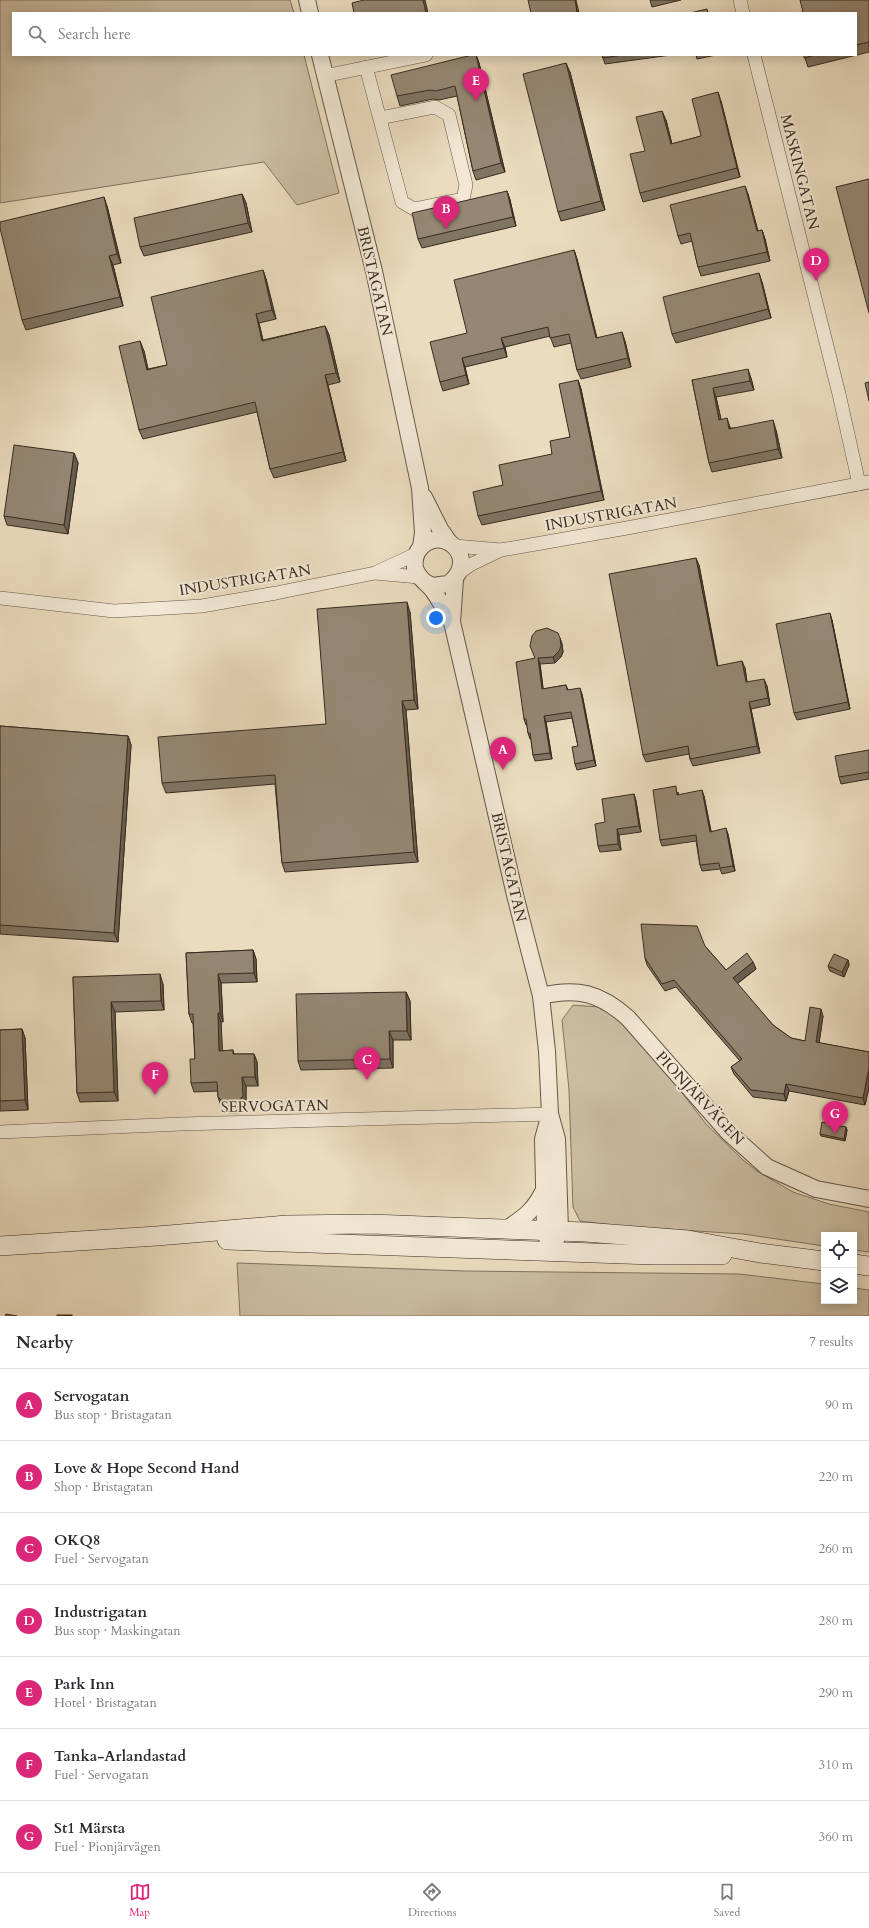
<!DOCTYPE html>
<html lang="en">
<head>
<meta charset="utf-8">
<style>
	:root { --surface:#fff; --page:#f2f2f3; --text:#2b2b33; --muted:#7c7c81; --line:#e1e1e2; --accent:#db2777 }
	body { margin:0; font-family:Cardo,serif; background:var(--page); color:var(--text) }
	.controls { position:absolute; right:12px; bottom:12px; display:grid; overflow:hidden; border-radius:0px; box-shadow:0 2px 10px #0003 }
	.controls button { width:36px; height:36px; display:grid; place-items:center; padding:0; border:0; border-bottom:1px solid var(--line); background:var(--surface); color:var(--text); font:20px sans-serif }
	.you { position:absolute; left:436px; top:618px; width:14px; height:14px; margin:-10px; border:3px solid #fff; border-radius:50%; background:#1a73e8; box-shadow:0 0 0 6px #1a73e833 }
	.badge { display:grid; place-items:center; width:26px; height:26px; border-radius:50%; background:var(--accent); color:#fff; font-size:13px; font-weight:700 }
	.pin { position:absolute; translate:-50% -33px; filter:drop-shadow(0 1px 2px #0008) }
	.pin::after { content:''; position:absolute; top:21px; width:14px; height:12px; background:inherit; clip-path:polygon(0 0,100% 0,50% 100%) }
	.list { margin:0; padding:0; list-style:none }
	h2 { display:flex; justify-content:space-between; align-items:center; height:52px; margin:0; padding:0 16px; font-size:17px }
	h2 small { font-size:13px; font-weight:400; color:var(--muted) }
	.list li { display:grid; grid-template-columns:26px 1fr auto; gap:12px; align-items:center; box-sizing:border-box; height:72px; padding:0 16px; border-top:1px solid var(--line) }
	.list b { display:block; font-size:15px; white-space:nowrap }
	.list p { margin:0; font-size:13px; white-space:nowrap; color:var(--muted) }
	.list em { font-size:13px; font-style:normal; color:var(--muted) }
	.icon { flex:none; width:22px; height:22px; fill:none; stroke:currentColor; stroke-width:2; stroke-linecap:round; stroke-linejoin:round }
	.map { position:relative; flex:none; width:869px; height:1316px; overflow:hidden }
	.search { position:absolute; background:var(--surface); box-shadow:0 2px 10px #0003; left:12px; right:12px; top:12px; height:44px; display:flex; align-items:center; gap:10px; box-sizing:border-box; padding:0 14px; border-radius:0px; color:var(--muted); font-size:15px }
	.sheet { height:556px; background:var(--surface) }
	nav { display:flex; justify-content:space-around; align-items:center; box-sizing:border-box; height:56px; border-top:1px solid var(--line); background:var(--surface); font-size:11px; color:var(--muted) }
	nav a { display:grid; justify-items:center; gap:2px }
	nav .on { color:var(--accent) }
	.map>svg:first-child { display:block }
</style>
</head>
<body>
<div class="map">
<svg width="869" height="1316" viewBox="0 0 869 1316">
	<rect width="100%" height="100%" fill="#ebdcbf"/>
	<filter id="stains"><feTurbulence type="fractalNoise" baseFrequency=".005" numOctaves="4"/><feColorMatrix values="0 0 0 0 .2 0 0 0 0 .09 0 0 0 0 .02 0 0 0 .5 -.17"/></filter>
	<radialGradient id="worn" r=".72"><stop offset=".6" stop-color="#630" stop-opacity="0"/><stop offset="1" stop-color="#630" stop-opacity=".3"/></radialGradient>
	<g fill="#ccbea4" stroke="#827462">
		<polygon points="0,0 290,0 294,13 13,13 13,55 304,55 339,193 297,205 264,162 0,203"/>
		<polygon points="573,1005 599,1007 630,1025 706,1124 743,1160 757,1171 793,1192 829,1204 869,1212 869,1252 854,1250 854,1235 824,1235 824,1246 743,1234 620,1226 580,1221 573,1207 569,1090 562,1020"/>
		<polygon points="237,1263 465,1271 739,1274 824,1284 824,1301 854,1301 854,1288 869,1290 869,1316 240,1316"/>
	</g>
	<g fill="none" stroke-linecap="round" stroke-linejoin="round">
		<g stroke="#645748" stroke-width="14">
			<g id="minor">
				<polyline points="740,0 743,13"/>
				<polyline points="754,55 839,394 859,484"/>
				<polyline points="366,67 402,202 414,209 463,199 466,185 449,115 435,107 380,118"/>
				<polyline points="324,76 426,55"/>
				<polyline points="455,546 501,550 627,528 869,482"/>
				<polyline points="377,572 416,554"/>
				<polyline points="459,573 470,565 501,550"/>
				<polyline points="0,598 114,611 202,606 276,593 375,573 419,577"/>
				<polyline points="0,1132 181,1124 550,1114"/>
			</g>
		</g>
		<g stroke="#645748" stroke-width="18">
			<g id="tertiary">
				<polyline points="307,0 310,13"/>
				<polyline points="320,55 374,271 420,488 423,533 421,547"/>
				<polyline points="424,497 440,529 449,542"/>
				<polyline points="455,579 452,622 515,895 541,996 547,1051 550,1114 557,1139 560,1230 555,1242"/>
				<path d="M425,582L432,586L448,584C483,558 439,520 418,551C415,556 414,562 415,568C418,579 429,584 434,592C441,602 446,612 452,622"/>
				<path d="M541,996C577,987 600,993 628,1018L728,1132L767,1167L816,1189L869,1199"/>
				<path d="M508,1228C526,1216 534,1210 544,1190"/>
				<polyline points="548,1242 545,1229 543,1139 550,1114"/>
			</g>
		</g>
		<g stroke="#372b20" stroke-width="20">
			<g id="secondary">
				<polyline points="227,1240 653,1255 722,1255"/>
				<polyline points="0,1246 157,1236 287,1225 371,1224 585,1232 688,1240 760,1253 824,1261"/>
				<polyline points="854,1264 869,1266"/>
			</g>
		</g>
		<use href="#minor" stroke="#f2e8d5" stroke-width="13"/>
		<use href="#tertiary" stroke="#f2e8d5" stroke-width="16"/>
		<use href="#secondary" stroke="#f2e8d5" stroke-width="19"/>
	</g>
	<g fill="#807463" stroke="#372b20">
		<polygon points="650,0 681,0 652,7"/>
		<polygon points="869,0 869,52 808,67 804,55 856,55 856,13 803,12"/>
		<polygon points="476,55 479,63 505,172 476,180 473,171 457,96 439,100 433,99 400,106 397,96"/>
		<polygon points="602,55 671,55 605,64"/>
		<polygon points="696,55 716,55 697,59"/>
		<polygon points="570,72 605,210 561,221 558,212"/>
		<polygon points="721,101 740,177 643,202 640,193 645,151 666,120 672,144 701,136"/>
		<polygon points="507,191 510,200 516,226 422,248 418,239"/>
		<polygon points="242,194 246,203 252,232 144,256 140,247"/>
		<polygon points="748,194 758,231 762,230 765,239 770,261 701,276 698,267 692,241 681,244 678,236"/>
		<polygon points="107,206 121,263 113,265 123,306 26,330 22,320"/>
		<polygon points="574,250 577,259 597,338 625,341 631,367 581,379 577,370 571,343 554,347 550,336 505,347 507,357 465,367 469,384 443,391 440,382 467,333"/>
		<polygon points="263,270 266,279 276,319 259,323 263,340 325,326 329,335 340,382 328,385 346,461 274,478 270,469 257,412 143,439 139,430 144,351 148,369 167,365"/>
		<polygon points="762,282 771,318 676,343 672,334"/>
		<polygon points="751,378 754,390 716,397 721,419 731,428 776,430 782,458 712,472 709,463 692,380"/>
		<polygon points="578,380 581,389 604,500 482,525 478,516 503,485 552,454 570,437"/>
		<polygon points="74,453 78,463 68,534 7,525 4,516"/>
		<polygon points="699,565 718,666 745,668 747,682 767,686 770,705 751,709 760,753 693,766 690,759 689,754 646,762 643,755"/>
		<polygon points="410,612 418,709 406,710 418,862 285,872 282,863 275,784 166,793 162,783 326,724"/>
		<polygon points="832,620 850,709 797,720 794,713"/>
		<polygon points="560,638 562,644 563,652 561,657 555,663 540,664 543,689 566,685 568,690 582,694 596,766 577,770 575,764 578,746 572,718 546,722 552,759 535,761 533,755 531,739 530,739 528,733 527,725 526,725 524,719 535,658"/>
		<polygon points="0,726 128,736 131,745 118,942 0,934"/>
		<polygon points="869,750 869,779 841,784 839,777"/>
		<polygon points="678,792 679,795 704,796 711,831 728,834 735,871 722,874 720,869 702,871 700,865 696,841 662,846 660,840"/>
		<polygon points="634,794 636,801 641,832 619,835 621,850 600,852 598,846 605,822"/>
		<polygon points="705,946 726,970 753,962 756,969 737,984 773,1025 791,1038 805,1041 823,1016 819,1043 869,1052 869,1087 865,1105 789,1091 786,1101 753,1097 734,1074 731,1067 740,1061 676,987 665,991 647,965 645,958"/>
		<polygon points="253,950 256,959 257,982 221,983 223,1022 221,1022 222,1051 233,1050 234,1054 254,1054 257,1062 258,1086 246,1086 246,1105 240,1113 228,1113 221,1106 218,1097 218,1091 194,1092 191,1083 195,1059 193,1023 192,1023 189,1014 186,953"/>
		<polygon points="848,960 849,965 844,977 830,971 828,966"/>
		<polygon points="73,977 163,984 164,1010 115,1012 118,1101 80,1102 77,1093"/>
		<polygon points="406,992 410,1001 411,1040 393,1040 393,1068 301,1070 298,1061"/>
		<polygon points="22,1029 25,1038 28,1110 0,1111 0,1030"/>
		<polygon points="846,1127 847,1130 845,1141 821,1136 820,1134"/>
	</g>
	<g fill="#685e50" stroke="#372b20">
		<polygon points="423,0 425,0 428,13 426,13"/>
		<polygon points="575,0 576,0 579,13 578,13 577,12"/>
		<polygon points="476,55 479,63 505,172 501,163"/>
		<polygon points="566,63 570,72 605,210 601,201"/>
		<polygon points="718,92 721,101 740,177 737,168"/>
		<polygon points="662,111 666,120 674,153 671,144"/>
		<polygon points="745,186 748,194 760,240 757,231"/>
		<polygon points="507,191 510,200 516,226 513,217"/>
		<polygon points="242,194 246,203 252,232 248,223"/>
		<polygon points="104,197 107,206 121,263 117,254"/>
		<polygon points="762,230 765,239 770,261 767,252"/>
		<polygon points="574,250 577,259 599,347 596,338"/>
		<polygon points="109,256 113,265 123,306 120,297"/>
		<polygon points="263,270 266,279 276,319 272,310"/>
		<polygon points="759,273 762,282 771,318 768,309"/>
		<polygon points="256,314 259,323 265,350 262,341"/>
		<polygon points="325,326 329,335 340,382 336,373"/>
		<polygon points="622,332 625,341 631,367 628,358"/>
		<polygon points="501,338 505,347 507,357 504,348"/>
		<polygon points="140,341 144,351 150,379 147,370"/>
		<polygon points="462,358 465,367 469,384 466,375"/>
		<polygon points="748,369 751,378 754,390 750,381"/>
		<polygon points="325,375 328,385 346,461 343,452"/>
		<polygon points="578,380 581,389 604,500 601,491"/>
		<polygon points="713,388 716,397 723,429 719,420"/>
		<polygon points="727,418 730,427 733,438 729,429"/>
		<polygon points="773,420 776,430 782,458 778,449"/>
		<polygon points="74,453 78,463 68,534 64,525"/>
		<polygon points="696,558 699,565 719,673 717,666"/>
		<polygon points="407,602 410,612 418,709 414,700"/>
		<polygon points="830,613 832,620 850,709 848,702"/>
		<polygon points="560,638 562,644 563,652 561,657 555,663 553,657"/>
		<polygon points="538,658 540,664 544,695 542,689"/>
		<polygon points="742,661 745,668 748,689 746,682"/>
		<polygon points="764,679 767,686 770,705 768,698"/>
		<polygon points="580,688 582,694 596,766 594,760"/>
		<polygon points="402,701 406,710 418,862 414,852"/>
		<polygon points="749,702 751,709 760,753 757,746"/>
		<polygon points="544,716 546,722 552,759 550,753"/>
		<polygon points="128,736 131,745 118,942 114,933"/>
		<polygon points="702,790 704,796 712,837 710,832"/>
		<polygon points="634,794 636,801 641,832 639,826"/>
		<polygon points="726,828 728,834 735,871 733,866"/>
		<polygon points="617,829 619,835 621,850 618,844"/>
		<polygon points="253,950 256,959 257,982 254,973"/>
		<polygon points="848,960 849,965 844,977 842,972"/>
		<polygon points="753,962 756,969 735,985 733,978"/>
		<polygon points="160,974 163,984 164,1010 161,1001"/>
		<polygon points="218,974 221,983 223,1022 220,1013"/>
		<polygon points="406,992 410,1001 411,1040 407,1031"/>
		<polygon points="111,1002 115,1012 118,1101 114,1092"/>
		<polygon points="821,1009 823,1016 818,1049 816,1042"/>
		<polygon points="218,1013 221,1022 223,1060 219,1051"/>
		<polygon points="22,1029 25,1038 28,1110 25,1100"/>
		<polygon points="389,1031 393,1040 393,1068 390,1059"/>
		<polygon points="254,1054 257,1062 258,1086 255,1077"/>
		<polygon points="869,1068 869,1087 865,1105 863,1098"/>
		<polygon points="242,1077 246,1086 246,1105 240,1113 236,1104"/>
		<polygon points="786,1084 789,1091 786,1101 784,1094"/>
		<polygon points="846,1127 847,1130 845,1141 844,1139"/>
	</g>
	<g fill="#958773" stroke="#372b20">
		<polygon points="364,0 423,0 426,13 354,13 352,3"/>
		<polygon points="528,0 575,0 577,12 573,13 531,13"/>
		<polygon points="800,0 869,0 869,42 856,45 856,13 798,13 803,12"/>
		<polygon points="707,9 708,13 690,13"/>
		<polygon points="472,55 476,55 501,163 473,171 455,86 436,91 430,90 397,96 391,75"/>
		<polygon points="602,55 623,55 603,58"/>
		<polygon points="804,55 815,55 804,58"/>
		<polygon points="566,63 601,201 558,212 523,74"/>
		<polygon points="718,92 737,168 640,193 630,154 645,151 636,117 662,111 671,144 701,136 692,99"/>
		<polygon points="869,179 869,313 836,187"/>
		<polygon points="745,186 757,231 762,230 767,252 698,267 690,233 678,236 670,205"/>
		<polygon points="507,191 513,217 418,239 412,213"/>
		<polygon points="242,194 248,223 140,247 134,218"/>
		<polygon points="104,197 117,254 109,256 120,297 22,320 0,228 0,222"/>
		<polygon points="574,250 596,338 622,332 628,358 577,370 569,334 550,338 548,327 501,338 504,348 462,358 466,375 440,382 430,342 467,333 454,280"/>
		<polygon points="263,270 272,310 256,314 262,341 325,326 336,373 325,375 343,452 270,469 255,402 139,430 119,346 140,341 147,370 167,365 151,297"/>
		<polygon points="759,273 768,309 672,334 663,297"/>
		<polygon points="748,369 750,381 713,388 719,420 727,418 729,429 773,420 778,449 709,463 692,380"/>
		<polygon points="578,380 601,491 478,516 473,492 503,485 499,465 552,454 550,441 570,437 559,384"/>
		<polygon points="869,382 869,401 865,383"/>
		<polygon points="14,445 74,453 64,525 4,516"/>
		<polygon points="696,558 717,666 742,661 746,682 764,679 768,698 749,702 757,746 690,759 688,746 643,755 609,574"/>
		<polygon points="407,602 414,700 402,701 414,852 282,863 275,775 162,783 158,737 326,724 317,609"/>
		<polygon points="830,613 848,702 794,713 776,624"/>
		<polygon points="547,628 558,633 560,638 561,646 559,651 553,657 538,658 542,689 566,685 567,690 580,688 594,760 575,764 572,747 578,746 571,712 544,716 550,753 533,755 530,733 528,733 526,719 524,719 516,662 535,658 530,646 532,636 536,631"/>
		<polygon points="0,726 128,736 114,933 0,925"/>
		<polygon points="869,750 869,772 839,777 835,756"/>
		<polygon points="676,786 677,795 702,790 710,832 726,828 733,866 720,868 719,863 700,865 696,835 660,840 653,790"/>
		<polygon points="634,794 639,826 617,829 618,844 598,846 595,824 605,822 602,799"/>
		<polygon points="641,924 697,926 705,946 726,970 747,953 753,962 733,978 773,1025 791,1038 805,1041 810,1007 821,1009 816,1042 869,1052 869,1068 863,1098 786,1084 784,1094 751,1090 731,1067 742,1059 674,980 662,984 645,958"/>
		<polygon points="253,950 254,973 218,974 220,1013 218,1013 219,1051 233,1050 233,1054 254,1054 255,1077 242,1077 243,1096 236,1104 225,1104 218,1097 217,1082 191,1083 190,1059 195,1059 193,1014 189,1014 186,953"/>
		<polygon points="834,954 848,960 842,972 828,966"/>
		<polygon points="160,974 161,1001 111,1002 114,1092 77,1093 73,977"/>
		<polygon points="406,992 407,1031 389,1031 390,1059 298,1061 296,994"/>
		<polygon points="22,1029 25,1100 0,1101 0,1030"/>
		<polygon points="822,1122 846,1127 844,1139 820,1134"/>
		<polygon points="6,1314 17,1316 5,1316"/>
		<rect x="57" y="1315" width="15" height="1"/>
	</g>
	<g text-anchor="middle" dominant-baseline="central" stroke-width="4" stroke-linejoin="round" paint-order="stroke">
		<g font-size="15" fill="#372b20" stroke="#f2e8d5">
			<text transform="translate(800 172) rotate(76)">MASKINGATAN</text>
			<text transform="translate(375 281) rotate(77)">BRISTAGATAN</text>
			<text transform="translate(611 514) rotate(-10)">INDUSTRIGATAN</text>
			<text transform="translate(245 580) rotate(-9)">INDUSTRIGATAN</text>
			<text transform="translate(509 867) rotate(77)">BRISTAGATAN</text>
			<text transform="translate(700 1098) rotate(47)">PIONJÄRVÄGEN</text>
			<text transform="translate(275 1106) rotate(-1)">SERVOGATAN</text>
		</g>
	</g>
	<rect width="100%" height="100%" filter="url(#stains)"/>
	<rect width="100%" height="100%" fill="url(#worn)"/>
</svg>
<div class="controls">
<button><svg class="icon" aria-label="locate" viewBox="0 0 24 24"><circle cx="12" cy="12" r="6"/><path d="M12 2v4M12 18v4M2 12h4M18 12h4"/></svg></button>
<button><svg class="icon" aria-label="layers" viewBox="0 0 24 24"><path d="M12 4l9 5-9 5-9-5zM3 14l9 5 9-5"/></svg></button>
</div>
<div class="you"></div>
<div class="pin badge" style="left:503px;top:770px">A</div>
<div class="pin badge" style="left:446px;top:229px">B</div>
<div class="pin badge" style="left:367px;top:1080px">C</div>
<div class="pin badge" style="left:816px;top:281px">D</div>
<div class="pin badge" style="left:476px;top:101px">E</div>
<div class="pin badge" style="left:155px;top:1095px">F</div>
<div class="pin badge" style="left:835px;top:1134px">G</div>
<div class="search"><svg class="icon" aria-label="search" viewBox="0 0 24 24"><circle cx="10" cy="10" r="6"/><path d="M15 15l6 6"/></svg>Search here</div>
</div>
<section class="sheet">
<h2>Nearby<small>7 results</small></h2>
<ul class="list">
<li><span class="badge">A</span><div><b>Servogatan</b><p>Bus stop · Bristagatan</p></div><em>90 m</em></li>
<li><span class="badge">B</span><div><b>Love &amp; Hope Second Hand</b><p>Shop · Bristagatan</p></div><em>220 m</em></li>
<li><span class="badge">C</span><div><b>OKQ8</b><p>Fuel · Servogatan</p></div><em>260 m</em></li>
<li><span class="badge">D</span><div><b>Industrigatan</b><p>Bus stop · Maskingatan</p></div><em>280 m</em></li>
<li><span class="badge">E</span><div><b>Park Inn</b><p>Hotel · Bristagatan</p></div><em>290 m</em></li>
<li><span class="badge">F</span><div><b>Tanka-Arlandastad</b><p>Fuel · Servogatan</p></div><em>310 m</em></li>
<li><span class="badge">G</span><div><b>St1 Märsta</b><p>Fuel · Pionjärvägen</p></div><em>360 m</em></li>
</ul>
</section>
<nav>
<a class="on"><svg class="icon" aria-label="map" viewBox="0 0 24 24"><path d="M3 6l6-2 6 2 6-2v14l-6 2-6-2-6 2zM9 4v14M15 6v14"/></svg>Map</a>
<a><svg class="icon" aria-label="directions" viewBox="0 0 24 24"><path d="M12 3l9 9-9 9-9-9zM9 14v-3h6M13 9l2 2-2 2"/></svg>Directions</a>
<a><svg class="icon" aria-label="saved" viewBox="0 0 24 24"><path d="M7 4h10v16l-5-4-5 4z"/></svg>Saved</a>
</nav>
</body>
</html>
